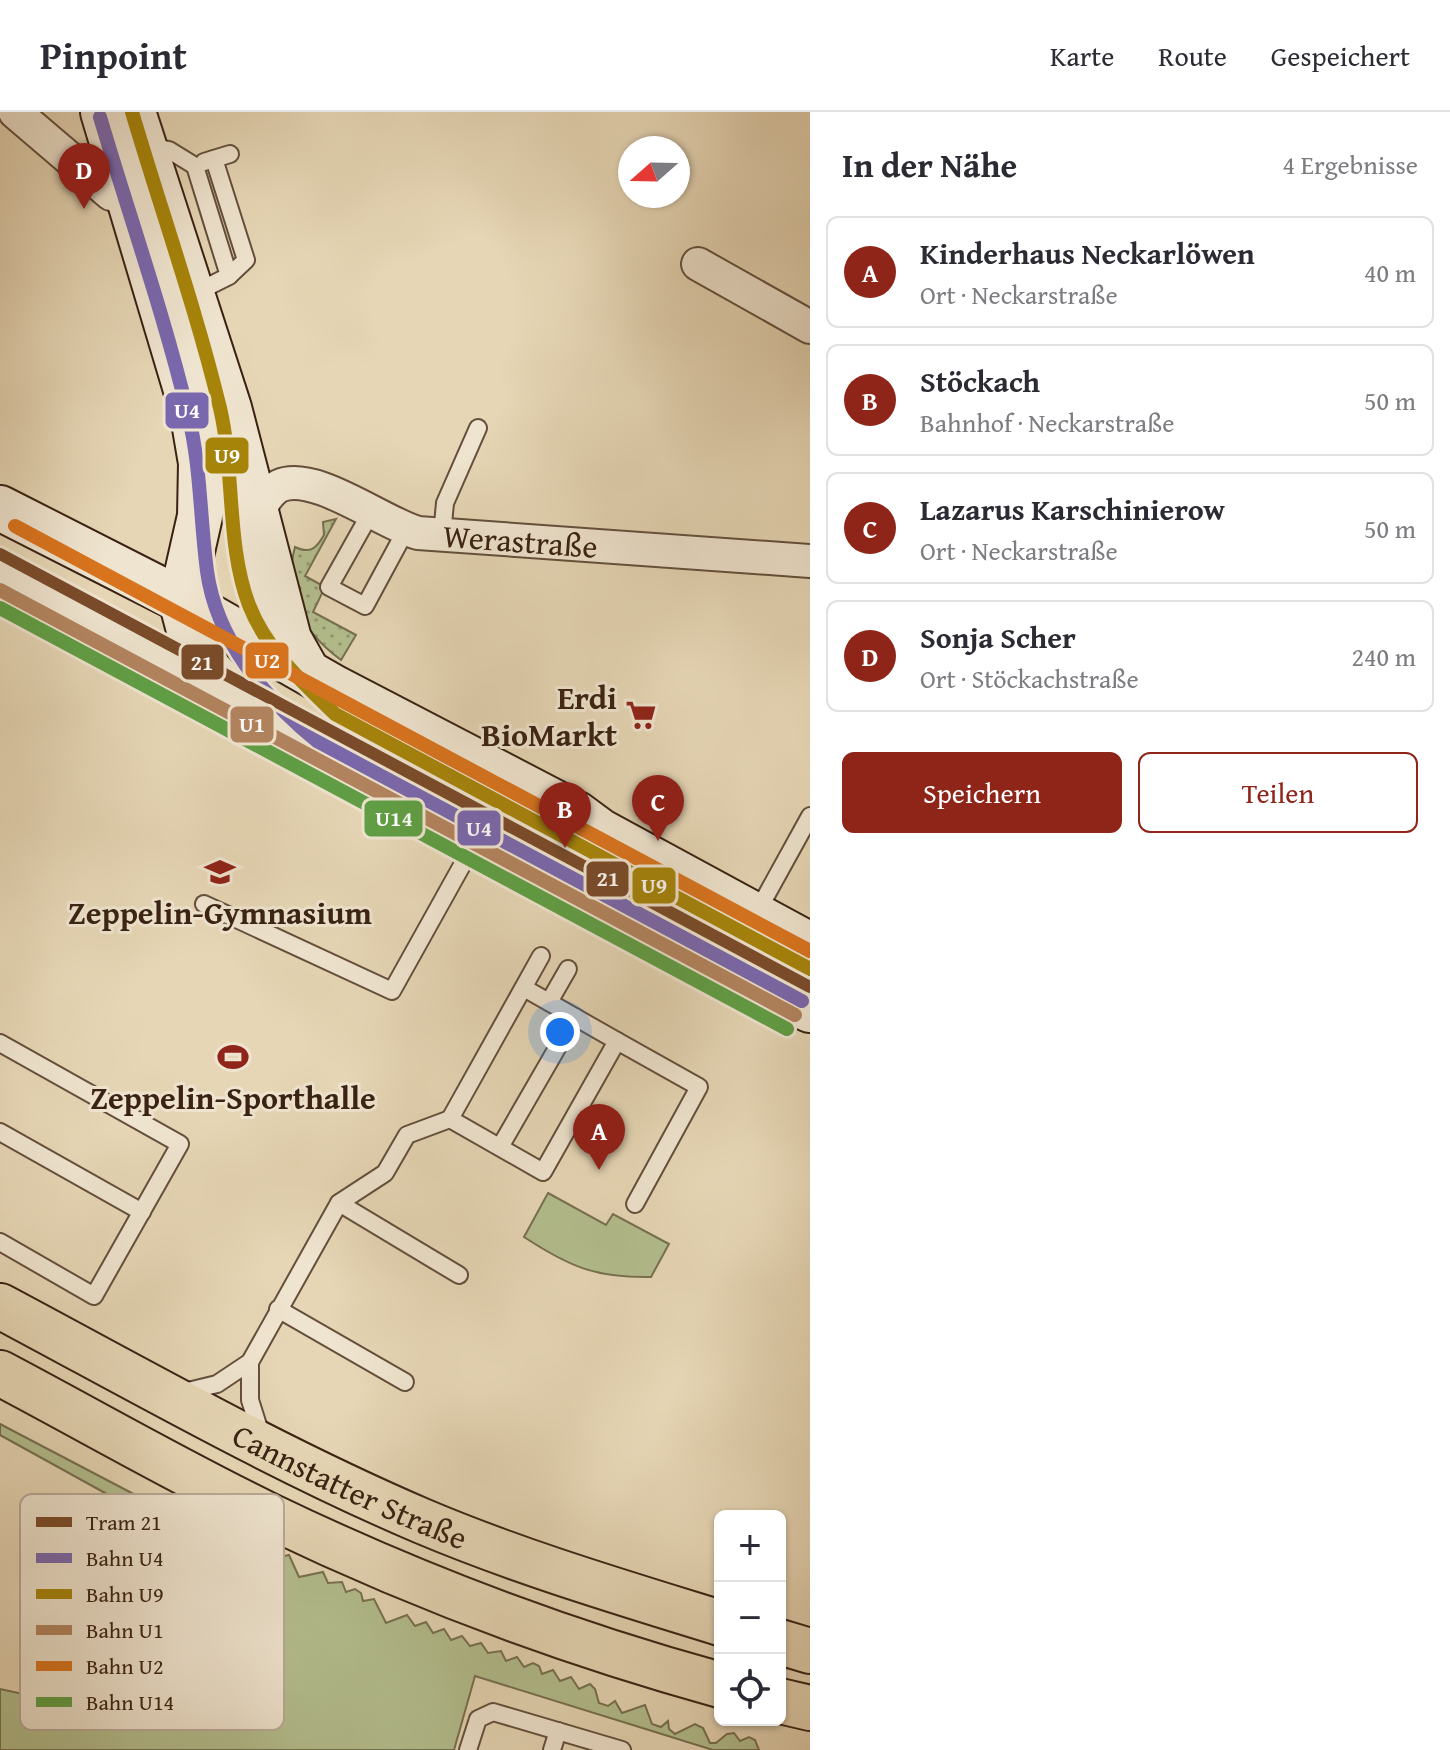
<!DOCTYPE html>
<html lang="de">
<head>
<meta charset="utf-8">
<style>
	:root { --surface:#fff; --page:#f7f7f7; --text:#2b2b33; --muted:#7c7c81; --line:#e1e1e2; --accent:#8f2418 }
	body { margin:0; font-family:"Gentium Book Plus",serif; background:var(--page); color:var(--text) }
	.controls { position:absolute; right:24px; bottom:24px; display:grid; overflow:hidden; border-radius:12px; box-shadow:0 2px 6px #0004 }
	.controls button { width:72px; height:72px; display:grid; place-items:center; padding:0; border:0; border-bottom:2px solid var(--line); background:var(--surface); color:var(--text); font:40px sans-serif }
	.compass { position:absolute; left:618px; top:24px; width:72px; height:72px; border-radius:50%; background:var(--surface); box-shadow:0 2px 6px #0004; rotate:250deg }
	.you { position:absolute; left:560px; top:920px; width:28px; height:28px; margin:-20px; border:6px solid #fff; border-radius:50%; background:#1a73e8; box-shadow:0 0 0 12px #1a73e833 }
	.badge { display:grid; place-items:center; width:52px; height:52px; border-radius:50%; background:var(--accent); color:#fff; font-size:26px; font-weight:700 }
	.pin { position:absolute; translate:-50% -66px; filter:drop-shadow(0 2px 4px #0008) }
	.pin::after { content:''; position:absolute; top:42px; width:28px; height:24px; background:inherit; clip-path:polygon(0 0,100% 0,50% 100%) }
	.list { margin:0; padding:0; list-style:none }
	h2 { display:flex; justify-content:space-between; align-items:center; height:104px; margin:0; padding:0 32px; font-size:34px }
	h2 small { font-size:26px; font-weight:400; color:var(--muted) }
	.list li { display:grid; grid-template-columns:52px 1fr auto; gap:24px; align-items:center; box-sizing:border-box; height:112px; margin:0 16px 16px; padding:0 16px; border:2px solid var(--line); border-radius:12px }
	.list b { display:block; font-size:30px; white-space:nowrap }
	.list p { margin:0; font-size:26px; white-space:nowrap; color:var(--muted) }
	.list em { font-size:26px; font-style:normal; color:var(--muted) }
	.actions { display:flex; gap:16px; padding:24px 32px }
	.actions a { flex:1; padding:18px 0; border:2px solid var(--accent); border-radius:12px; text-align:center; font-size:28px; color:var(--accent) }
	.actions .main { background:var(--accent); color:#fff }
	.icon { flex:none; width:44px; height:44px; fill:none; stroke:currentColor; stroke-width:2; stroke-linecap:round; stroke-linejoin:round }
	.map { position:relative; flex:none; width:810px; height:1638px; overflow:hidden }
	header { display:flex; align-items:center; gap:48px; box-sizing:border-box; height:112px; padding:0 40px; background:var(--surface); border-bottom:2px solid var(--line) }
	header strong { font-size:38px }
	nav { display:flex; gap:44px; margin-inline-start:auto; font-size:28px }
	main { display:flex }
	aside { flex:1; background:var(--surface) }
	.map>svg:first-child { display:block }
</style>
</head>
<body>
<header>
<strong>Pinpoint</strong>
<nav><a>Karte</a><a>Route</a><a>Gespeichert</a></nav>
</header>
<main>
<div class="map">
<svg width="810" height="1638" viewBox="0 0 810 1638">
	<defs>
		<pattern id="grass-dots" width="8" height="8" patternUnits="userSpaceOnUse" patternTransform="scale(2)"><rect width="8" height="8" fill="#b3be8e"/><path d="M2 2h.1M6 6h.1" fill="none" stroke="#939a73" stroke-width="1.8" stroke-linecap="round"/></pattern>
	</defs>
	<rect width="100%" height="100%" fill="#e6d6b5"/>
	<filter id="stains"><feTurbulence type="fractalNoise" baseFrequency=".0025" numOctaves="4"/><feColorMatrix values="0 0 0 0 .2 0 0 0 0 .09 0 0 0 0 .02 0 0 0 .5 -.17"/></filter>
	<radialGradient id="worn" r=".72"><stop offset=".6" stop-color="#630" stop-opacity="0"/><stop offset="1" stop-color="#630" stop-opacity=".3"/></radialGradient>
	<path fill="url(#grass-dots)" stroke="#767050" stroke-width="2" d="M336,407L305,464L325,475L313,500L356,523L341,548C303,520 282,483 295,435C310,442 316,437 324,423L323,410Z"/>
	<g fill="#b3be8e" stroke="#767050" stroke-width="2">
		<path d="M548,1081L606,1113L613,1102L669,1132L651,1165C596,1166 570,1155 524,1125Z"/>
		<polygon points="0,1312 166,1399 276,1446 289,1443 299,1465 323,1460 328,1471 342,1470 346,1480 355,1477 361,1481 363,1489 374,1487 386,1511 407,1503 415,1514 426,1510 433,1521 444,1517 451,1528 462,1524 470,1534 481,1531 488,1541 501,1539 506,1549 517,1545 524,1555 533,1551 539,1554 542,1562 553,1558 560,1569 571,1565 579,1577 590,1572 595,1577 599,1591 608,1594 615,1589 622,1601 645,1593 652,1612 661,1615 668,1609 669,1617 675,1622 695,1612 703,1616 710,1631 716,1631 727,1622 734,1621 740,1629 749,1625 755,1628 759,1638 713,1638 475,1564 454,1638 0,1638 0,1577 46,1587 80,1580 163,1413 0,1323"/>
	</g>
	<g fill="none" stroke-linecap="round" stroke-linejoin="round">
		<g stroke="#644f3c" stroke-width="20">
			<g id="lane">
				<polyline points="148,34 169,38 195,54 229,164 193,182"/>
				<polyline points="214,47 246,148 229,164"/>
				<polyline points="204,50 230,42"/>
				<polyline points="370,402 329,475 365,494 406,418"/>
				<polyline points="442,423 445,391 478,316"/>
				<polyline points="204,792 392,879 475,730"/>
				<polyline points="756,802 810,704"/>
				<polyline points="524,876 617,929 543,1060 450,1007 541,844"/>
				<polyline points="549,890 568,857"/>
				<polyline points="617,929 699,975 635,1092"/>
				<polyline points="0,931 180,1032 94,1184 0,1130"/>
				<polyline points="0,1020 142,1100"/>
				<polyline points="500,1035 575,905"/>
				<polyline points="339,1091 459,1163"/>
				<polyline points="278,1197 405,1270"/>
				<polyline points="250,1250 250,1288 261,1323"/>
				<polyline points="180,1281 217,1272 250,1250 339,1091 385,1061 407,1023 450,1007"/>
				<polyline points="468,1638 478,1607 493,1600 622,1638"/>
				<polyline points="552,1638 558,1619"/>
			</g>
		</g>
		<g stroke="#644f3c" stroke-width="36">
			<g id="street">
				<polyline points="15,0 111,82 127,85"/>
				<polyline points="698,152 810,215"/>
				<path id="s1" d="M256,403C262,392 268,380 279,374C314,358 382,411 418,421L810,449"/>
			</g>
		</g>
		<g stroke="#392213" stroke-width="48">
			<g id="secondary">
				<polyline points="103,0 192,298 201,351 200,404 181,488 191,526 204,552 236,587"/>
				<polyline points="133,0 229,296 289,527 307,559"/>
				<polyline points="0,396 181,488 335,576 577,702 600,719 810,833"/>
				<polyline points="0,468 338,650 558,773 810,898"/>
			</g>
		</g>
		<g stroke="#392213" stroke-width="48">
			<g id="primary">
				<path id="s2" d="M0,1194C139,1268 277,1347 422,1409C519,1450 620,1480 720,1511"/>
				<path d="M0,1261C89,1308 177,1359 268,1403C413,1473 564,1530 720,1573"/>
				<polyline points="780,1530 810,1539"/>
				<polyline points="780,1589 810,1596"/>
			</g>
		</g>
		<use href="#lane" stroke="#efe4cf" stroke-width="16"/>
		<use href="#street" stroke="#efe4cf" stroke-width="32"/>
		<use href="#secondary" stroke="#efe4cf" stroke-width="44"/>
		<use href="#primary" stroke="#e6d6b5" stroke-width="44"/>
		<g stroke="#efe4cf" stroke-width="20">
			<path id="rail-1" d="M100,5C129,103 164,202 188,302C201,354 200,407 207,459C216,527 266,588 317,629L802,889"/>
		</g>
		<g stroke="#efe4cf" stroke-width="20">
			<path id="rail-2" d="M132,0C161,98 196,197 220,296C235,360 226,432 249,493C266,537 302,570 335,602L810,857"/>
		</g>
		<g stroke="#efe4cf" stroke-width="20">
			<polyline id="rail-3" points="0,478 795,903"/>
		</g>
		<g stroke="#efe4cf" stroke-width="20">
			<polyline id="rail-4" points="15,414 810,839"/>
		</g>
		<g stroke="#efe4cf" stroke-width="20">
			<polyline id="rail-5" points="0,496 787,917"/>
		</g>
		<use href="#rail-1" stroke="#7a68ae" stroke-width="14"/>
		<use href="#rail-2" stroke="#a6840a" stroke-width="14"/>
		<use href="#rail-3" stroke="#b2845f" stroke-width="14"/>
		<use href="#rail-4" stroke="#d9741e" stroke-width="14"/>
		<use href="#rail-5" stroke="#5f9f45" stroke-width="14"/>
		<g stroke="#efe4cf" stroke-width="18">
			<polyline id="tram-1" points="0,442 810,875"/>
		</g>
		<use href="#tram-1" stroke="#7a4b2a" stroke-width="12"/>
	</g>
	<defs>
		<g id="supermarket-bare" transform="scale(2.4)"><path d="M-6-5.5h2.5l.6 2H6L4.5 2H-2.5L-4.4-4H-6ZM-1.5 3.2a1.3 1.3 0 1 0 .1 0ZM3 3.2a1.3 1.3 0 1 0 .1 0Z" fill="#8f2418" stroke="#efe4cf" stroke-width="2.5" paint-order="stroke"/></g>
		<g id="school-bare" transform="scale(2.4)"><path d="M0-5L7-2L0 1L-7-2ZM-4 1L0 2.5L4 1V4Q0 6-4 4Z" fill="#8f2418" stroke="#efe4cf" stroke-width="2.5" paint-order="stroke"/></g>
		<g id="stadium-bare" transform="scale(2.4)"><path d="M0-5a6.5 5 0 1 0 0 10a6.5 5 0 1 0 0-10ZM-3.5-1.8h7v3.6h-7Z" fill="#8f2418" stroke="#efe4cf" stroke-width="2.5" paint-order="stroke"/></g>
	</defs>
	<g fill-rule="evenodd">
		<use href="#supermarket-bare" x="641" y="603"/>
		<use href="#school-bare" x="220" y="760"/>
		<use href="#stadium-bare" x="233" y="945"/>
	</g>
	<g text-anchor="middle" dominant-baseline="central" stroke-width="6" stroke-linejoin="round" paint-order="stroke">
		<g font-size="32" fill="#392213" stroke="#efe4cf">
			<text stroke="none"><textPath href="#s1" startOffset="290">Werastraße</textPath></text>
			<text stroke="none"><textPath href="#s2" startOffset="394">Cannstatter Straße</textPath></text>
		</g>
		<g font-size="32" font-weight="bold" fill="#392213" stroke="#efe4cf">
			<text x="617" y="585" text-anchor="end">Erdi<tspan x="617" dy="37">BioMarkt</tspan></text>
			<text x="220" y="800">Zeppelin-Gymnasium</text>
			<text x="233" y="985">Zeppelin-Sporthalle</text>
		</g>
	</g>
	<rect x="20" y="1382" width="264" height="236" rx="12" fill="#efe4cf" stroke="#b8aa97" stroke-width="2"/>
	<rect x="36" y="1405" width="36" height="10" fill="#7a4b2a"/>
	<rect x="36" y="1441" width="36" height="10" fill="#7a68ae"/>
	<rect x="36" y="1477" width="36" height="10" fill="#a6840a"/>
	<rect x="36" y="1513" width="36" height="10" fill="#b2845f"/>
	<rect x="36" y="1549" width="36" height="10" fill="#d9741e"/>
	<rect x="36" y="1585" width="36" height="10" fill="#5f9f45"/>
	<g font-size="22" fill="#392213">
		<text x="86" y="1418">Tram 21</text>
		<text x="86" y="1454">Bahn U4</text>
		<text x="86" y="1490">Bahn U9</text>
		<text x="86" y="1526">Bahn U1</text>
		<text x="86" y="1562">Bahn U2</text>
		<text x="86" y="1598">Bahn U14</text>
	</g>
	<g stroke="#efe4cf" stroke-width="3">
		<rect x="164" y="279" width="46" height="39" rx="8" fill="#7a68ae"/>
		<rect x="204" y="324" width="46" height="39" rx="8" fill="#a6840a"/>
		<rect x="244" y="529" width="46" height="39" rx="8" fill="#d9741e"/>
		<rect x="180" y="531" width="45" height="38" rx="8" fill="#7a4b2a"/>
		<rect x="229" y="593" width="46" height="39" rx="8" fill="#b2845f"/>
		<rect x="363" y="687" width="61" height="39" rx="8" fill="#5f9f45"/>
		<rect x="456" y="697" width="46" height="38" rx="8" fill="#7a68ae"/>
		<rect x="585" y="748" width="45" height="38" rx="8" fill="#7a4b2a"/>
		<rect x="631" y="754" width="46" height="39" rx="8" fill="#a6840a"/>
	</g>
	<g font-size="22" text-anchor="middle" font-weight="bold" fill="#fff">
		<text x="187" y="306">U4</text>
		<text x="227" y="351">U9</text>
		<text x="267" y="556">U2</text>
		<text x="202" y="558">21</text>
		<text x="252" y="620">U1</text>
		<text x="394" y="714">U14</text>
		<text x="479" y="724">U4</text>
		<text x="608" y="774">21</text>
		<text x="654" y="781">U9</text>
	</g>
	<rect width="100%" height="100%" filter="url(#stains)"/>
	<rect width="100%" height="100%" fill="url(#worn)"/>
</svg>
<div class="controls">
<button>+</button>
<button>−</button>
<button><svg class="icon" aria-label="locate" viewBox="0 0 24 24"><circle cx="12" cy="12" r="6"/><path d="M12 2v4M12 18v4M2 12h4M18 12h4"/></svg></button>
</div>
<svg class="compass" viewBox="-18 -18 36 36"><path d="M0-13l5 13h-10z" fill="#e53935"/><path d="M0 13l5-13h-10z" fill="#7c7c81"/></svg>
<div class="you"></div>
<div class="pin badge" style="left:599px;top:1058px">A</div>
<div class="pin badge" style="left:565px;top:736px">B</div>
<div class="pin badge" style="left:658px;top:729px">C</div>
<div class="pin badge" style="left:84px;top:97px">D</div>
</div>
<aside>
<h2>In der Nähe<small>4 Ergebnisse</small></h2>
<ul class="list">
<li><span class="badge">A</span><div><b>Kinderhaus Neckarlöwen</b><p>Ort · Neckarstraße</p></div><em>40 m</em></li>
<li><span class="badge">B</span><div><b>Stöckach</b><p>Bahnhof · Neckarstraße</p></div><em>50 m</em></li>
<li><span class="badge">C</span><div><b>Lazarus Karschinierow</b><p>Ort · Neckarstraße</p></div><em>50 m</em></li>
<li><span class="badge">D</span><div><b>Sonja Scher</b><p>Ort · Stöckachstraße</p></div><em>240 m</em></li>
</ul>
<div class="actions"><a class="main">Speichern</a><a>Teilen</a></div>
</aside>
</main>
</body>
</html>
